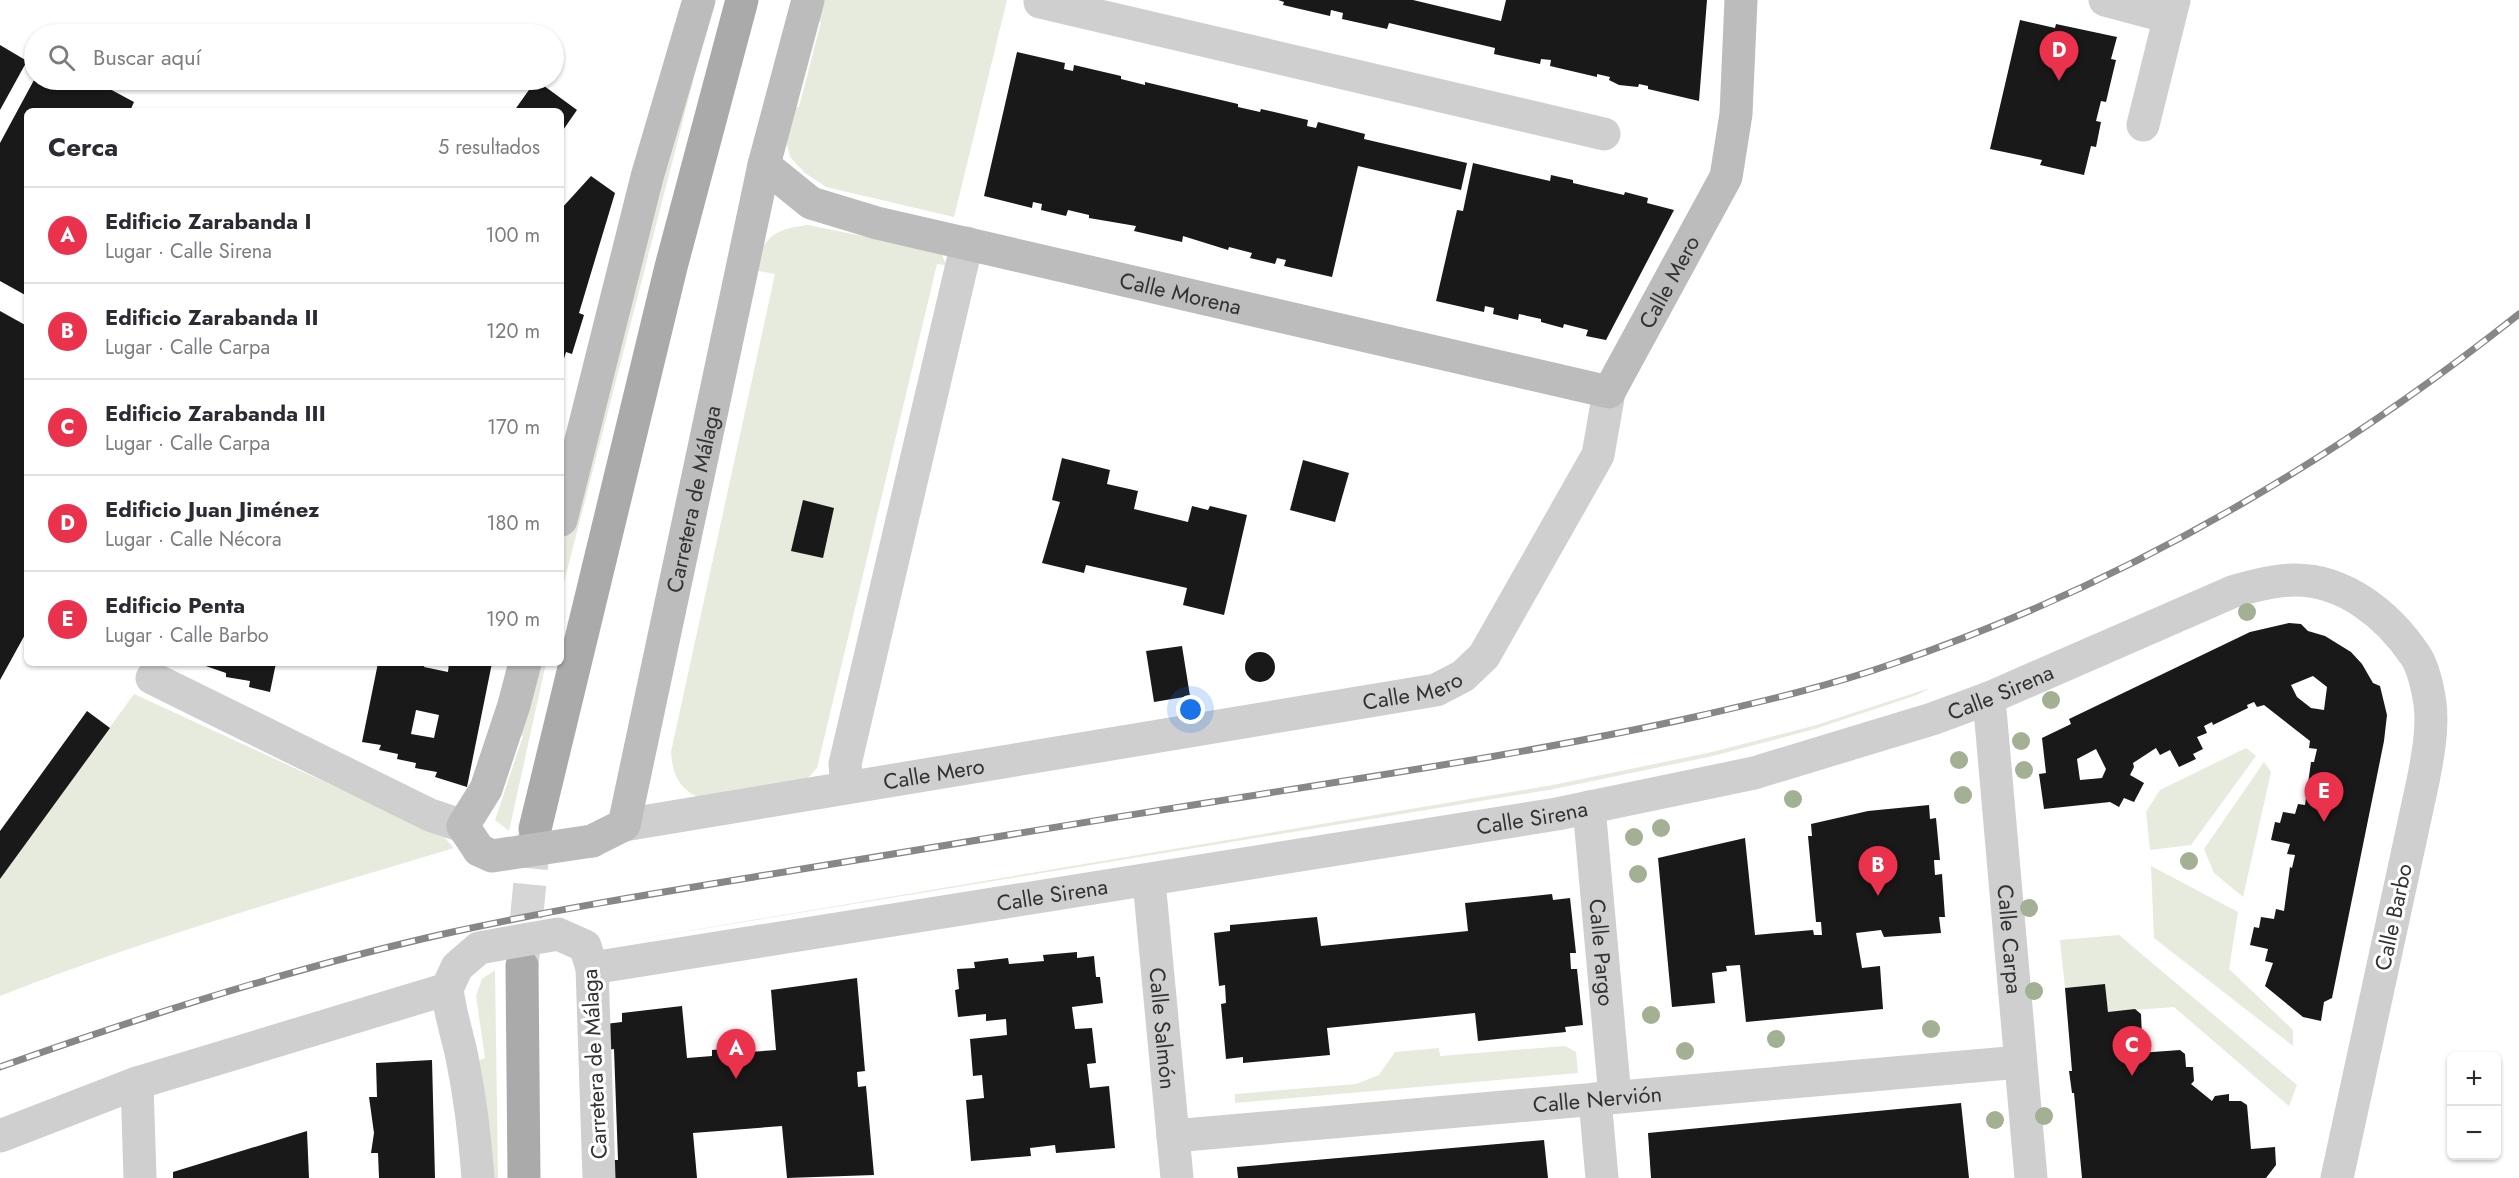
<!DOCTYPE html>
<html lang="es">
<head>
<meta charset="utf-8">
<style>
	:root { --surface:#fff; --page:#f7f7f7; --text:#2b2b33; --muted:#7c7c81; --line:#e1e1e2; --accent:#ea324d }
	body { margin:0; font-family:Jost,sans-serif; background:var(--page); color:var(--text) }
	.controls { position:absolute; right:18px; bottom:18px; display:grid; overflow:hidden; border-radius:9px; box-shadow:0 2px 4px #0004 }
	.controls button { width:54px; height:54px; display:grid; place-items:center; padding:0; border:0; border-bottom:2px solid var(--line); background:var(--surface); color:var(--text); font:30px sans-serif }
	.you { position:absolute; left:1191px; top:710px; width:21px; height:21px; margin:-15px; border:4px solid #fff; border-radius:50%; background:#1a73e8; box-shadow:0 0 0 9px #1a73e833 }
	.badge { display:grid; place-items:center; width:39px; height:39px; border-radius:50%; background:var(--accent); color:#fff; font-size:20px; font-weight:700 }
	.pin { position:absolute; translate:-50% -50px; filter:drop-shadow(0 2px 3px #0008) }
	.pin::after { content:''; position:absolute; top:32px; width:21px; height:18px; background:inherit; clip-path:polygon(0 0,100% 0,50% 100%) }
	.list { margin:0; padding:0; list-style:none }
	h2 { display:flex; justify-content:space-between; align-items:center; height:78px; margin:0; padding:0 24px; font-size:26px }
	h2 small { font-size:20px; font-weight:400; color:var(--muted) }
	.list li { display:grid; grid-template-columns:39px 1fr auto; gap:18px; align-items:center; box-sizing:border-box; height:96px; padding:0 24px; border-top:2px solid var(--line) }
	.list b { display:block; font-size:22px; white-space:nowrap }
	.list p { margin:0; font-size:20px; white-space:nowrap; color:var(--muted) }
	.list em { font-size:20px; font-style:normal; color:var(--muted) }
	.icon { flex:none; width:33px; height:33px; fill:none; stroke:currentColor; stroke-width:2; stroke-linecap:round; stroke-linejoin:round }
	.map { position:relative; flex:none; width:2519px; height:1178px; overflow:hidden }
	.search { position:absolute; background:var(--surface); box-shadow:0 2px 4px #0004; left:24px; top:24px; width:540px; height:66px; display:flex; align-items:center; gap:15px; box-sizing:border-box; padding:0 21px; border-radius:33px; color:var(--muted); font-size:22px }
	.panel { position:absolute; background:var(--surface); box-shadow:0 2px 4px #0004; left:24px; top:108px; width:540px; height:558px; border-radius:9px }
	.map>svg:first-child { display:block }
</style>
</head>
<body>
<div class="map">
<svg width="2519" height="1178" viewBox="0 0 2519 1178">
	<rect width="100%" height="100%" fill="#fff"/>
	<g fill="#e6ebdd">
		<polygon points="708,0 714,0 561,594 561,550"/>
		<polygon points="817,0 1007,0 954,217 826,187 805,173 790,157 784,132 790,106 799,107 821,22 811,19"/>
		<path d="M808,225L941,252L946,265L937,264L817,768L807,779L699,798C678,787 673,775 671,752L775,274L754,270C764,237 773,229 808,225Z"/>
		<polygon points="532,663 546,663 509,831 495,820 523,736 515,734"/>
		<polygon points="1930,688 1917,695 1815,729 1713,756 1554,789 616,943 1553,785 1712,752 1813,726"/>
		<path d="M134,694L444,837L454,848C301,894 148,938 0,996V879Z"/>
		<polygon points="2246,748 2256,756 2191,845 2150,850 2146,812 2160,790"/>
		<polygon points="2264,762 2271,772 2243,897 2214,873 2204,849"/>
		<polygon points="2151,866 2238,912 2229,969 2293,1030 2293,1046 2154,938"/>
		<polygon points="2119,935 2297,1085 2289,1106 2174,1007 2108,1012 2105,984 2065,988 2060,940"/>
		<polygon points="495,970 498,1178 486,1178 474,1063 485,1058 476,996 482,979"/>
		<polygon points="1565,1046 1576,1052 1578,1073 1235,1103 1235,1094 1356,1084 1379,1075 1395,1052 1439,1048 1440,1056"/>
	</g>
	<g fill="#191919" fill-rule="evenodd">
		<polygon points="1278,0 1413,0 1501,21 1506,0 1707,0 1699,101 1648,89 1648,86 1639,84 1638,87 1619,85 1609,80 1610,77 1597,74 1597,77 1550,66 1551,60 1541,59 1540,64 1494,54 1495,48 1389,23 1387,29 1342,19 1343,13 1331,10 1330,16 1283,5 1284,2"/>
		<polygon points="2020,20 2055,28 2056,24 2117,37 2111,59 2116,60 2106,102 2101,101 2096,121 2101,122 2096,147 2091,146 2084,175 2040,165 2042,160 1990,149"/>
		<polygon points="0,45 27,61 0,110"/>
		<polygon points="1017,52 1065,63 1064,69 1073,71 1074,65 1121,76 1121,79 1145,85 1145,82 1238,104 1238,107 1260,112 1261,109 1308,120 1307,126 1316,128 1318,122 1365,134 1364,139 1467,163 1461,190 1358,166 1332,277 1284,266 1286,260 1277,258 1275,264 1250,258 1252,253 1229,247 1228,250 1183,236 1182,242 1134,231 1136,226 1089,218 1089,215 1068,210 1066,216 1041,210 1042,204 1033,202 1032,208 984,196"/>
		<polygon points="34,80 93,80 134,102 130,111 27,111 27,296 0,281 0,143"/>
		<polygon points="536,80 577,110 561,133 561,111 514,111"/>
		<polygon points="1473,163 1550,181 1551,175 1573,180 1573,183 1624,195 1625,192 1648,198 1647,203 1674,210 1606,340 1586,336 1588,330 1564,324 1563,328 1541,322 1541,319 1519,314 1518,320 1493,314 1494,308 1485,306 1484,312 1436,301 1457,210 1463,211"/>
		<polygon points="591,176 615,193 579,313 584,315 572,354 566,352 561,369 561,209"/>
		<polygon points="0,311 27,326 27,631 0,680"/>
		<polygon points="1062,458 1110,470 1107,484 1138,491 1134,509 1188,522 1192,506 1208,510 1210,506 1247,515 1224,615 1183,605 1187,588 1086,565 1084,573 1042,563 1060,502 1052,500"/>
		<polygon points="1303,460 1349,473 1335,522 1290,510"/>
		<polygon points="803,500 834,508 823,558 791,551"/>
		<path d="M2289,623L2301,624L2308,631L2325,636L2351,652L2362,664L2373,683L2380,686L2387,715L2384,741L2332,998L2324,1002L2321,1021L2303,1017L2265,986L2273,963L2265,961L2268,949L2250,945L2254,927L2259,928L2261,917L2274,919L2276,909L2284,911L2290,867L2292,868L2295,855L2287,854L2290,844L2271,840L2275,822L2280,823L2283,812L2295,814L2298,804L2305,805L2311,762H2314L2317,749L2309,748L2310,741L2264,705L2257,707L2254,702L2247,705L2248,708L2213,725L2212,722L2204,726L2207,733L2197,737L2203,749L2193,754L2196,759L2179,767L2170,750L2160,755L2156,748L2133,763L2134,767L2130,775L2144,783L2134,802L2124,798L2119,807L2110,802L2044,809L2039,774L2046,773L2042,738L2071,724L2069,719L2250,632ZM2313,676L2327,687L2324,710L2311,708L2297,697L2291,685ZM2096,749L2106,769L2102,778L2080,780L2077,759Z"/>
		<polygon points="1182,646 1190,696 1154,702 1146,651"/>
		<circle cx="1260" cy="667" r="15"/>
		<polygon points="197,663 276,663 270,692 249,687 250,681 226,677 226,673"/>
		<path d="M378,663H425L424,667L448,672L449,663H492L467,787L435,777L437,772L415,768L416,763L397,759L398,754L379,750L381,745L362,742ZM416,710L439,715L434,738L411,734Z"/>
		<polygon points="87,711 110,728 0,879 0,831"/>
		<polygon points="1929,805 1930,819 1936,818 1940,860 1934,860 1935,875 1942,874 1945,917 1939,917 1941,933 1884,937 1881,930 1856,933 1862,968 1880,966 1883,1009 1746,1022 1740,965 1726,966 1727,971 1712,973 1715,1003 1672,1007 1658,858 1745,838 1755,935 1813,930 1814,935 1822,935 1821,922 1816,922 1808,836 1812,836 1811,824 1868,811"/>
		<polygon points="1552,894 1553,900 1570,898 1576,953 1570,953 1571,969 1577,969 1583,1025 1565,1027 1566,1032 1478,1041 1475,1013 1327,1028 1330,1055 1243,1063 1243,1057 1226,1059 1221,1004 1226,1003 1225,985 1219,986 1214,933 1230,931 1230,925 1317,917 1321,946 1468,931 1465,903"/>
		<polygon points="1077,952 1077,958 1094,956 1096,977 1100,977 1103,1003 1072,1007 1075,1029 1092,1028 1096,1063 1087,1064 1090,1088 1109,1086 1115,1148 1056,1153 1055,1145 1030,1148 1031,1156 971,1161 966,1100 984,1098 982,1075 973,1076 970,1039 1007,1035 1006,1019 986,1021 986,1014 958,1017 955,990 959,989 957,969 975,968 974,962 1008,958 1009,964 1044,961 1043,955"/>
		<polygon points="857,978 865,1071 857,1072 858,1087 866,1086 874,1175 787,1178 782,1126 693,1133 697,1178 612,1178 610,1160 618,1160 614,1049 608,1050 605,1024 622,1022 622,1013 682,1006 687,1058 712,1056 712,1050 749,1047 749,1052 776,1050 771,990"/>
		<polygon points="2105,984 2108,1012 2135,1009 2141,1014 2142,1037 2138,1037 2139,1053 2180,1050 2185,1054 2186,1067 2193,1067 2194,1081 2191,1084 2212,1101 2215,1096 2229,1094 2229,1101 2241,1101 2247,1105 2251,1149 2275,1147 2276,1165 2266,1178 2082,1178 2074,1093 2072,1093 2069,1071 2072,1071 2065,988"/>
		<polygon points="432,1060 435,1178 379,1178 378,1153 371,1153 374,1133 369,1097 377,1097 376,1063"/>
		<polygon points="1961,1103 1969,1178 1651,1178 1648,1133"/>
		<polygon points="307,1131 309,1178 173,1178 173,1172"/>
		<polygon points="1544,1140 1548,1178 1238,1178 1237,1167"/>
	</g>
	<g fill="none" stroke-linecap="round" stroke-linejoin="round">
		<polyline stroke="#d6d6d6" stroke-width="33" stroke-dasharray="33 16" stroke-linecap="butt" points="522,966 535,829"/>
		<g stroke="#cfcfcf" stroke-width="33">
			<polyline points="2105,0 2169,17"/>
			<polyline points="1040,2 1604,134"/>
			<polyline points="2143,125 2174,0"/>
			<polyline points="152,678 430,815 463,826"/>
			<path id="s1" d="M1989,698L2031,1178"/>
			<polyline points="847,787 845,764 967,243"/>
			<path id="s2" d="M1589,807L1615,1097"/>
			<path id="s3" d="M624,825L1436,690L1463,676L1484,656L1598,455L1609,392"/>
			<path id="s4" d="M1149,881L1177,1178"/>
			<polyline points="137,1083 140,1178"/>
			<polyline points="1595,1099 1602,1178"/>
			<path d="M0,1136L137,1083L447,989C450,1013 457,1034 462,1057C470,1097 475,1137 478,1178"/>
			<path id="s5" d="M1173,1136L2020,1062"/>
			<path id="s6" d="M599,1178L592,968L1557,814L1754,773L1932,719L1989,698L2232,592C2252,586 2274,580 2295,580C2345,580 2388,615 2415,655C2423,666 2428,690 2430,703C2433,729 2428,756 2423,781L2337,1178"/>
		</g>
		<g stroke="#bcbcbc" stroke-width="33">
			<path id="s7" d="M764,165L811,203L877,223L1609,392L1726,177L1736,114L1741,0"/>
			<polyline points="561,520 647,177 699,0"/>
			<path id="s8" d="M592,841L624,825L764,165L808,0"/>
			<polyline points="479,850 463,826 486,789 514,705 525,663"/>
		</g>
		<g stroke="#aaa" stroke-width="33">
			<polyline points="535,829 671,267 742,0"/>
			<polyline points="522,966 524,1178"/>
		</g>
		<g stroke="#878787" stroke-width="7">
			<path id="rail" d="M0,1067C146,1015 296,967 448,933C561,908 675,890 790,871C930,848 1071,824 1212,802C1374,776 1538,752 1699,716C1764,701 1829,686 1892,664C2120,586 2330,464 2519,314"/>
		</g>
		<use href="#rail" stroke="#fff" stroke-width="4.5" stroke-dasharray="14" stroke-linecap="butt"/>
		<polyline stroke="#cfcfcf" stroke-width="33" points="447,989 457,967 479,948 558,934 585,946 592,968"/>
		<polyline stroke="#bcbcbc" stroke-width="33" points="479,850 492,856 592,841"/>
	</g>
	<g fill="#a3b094">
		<circle cx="2247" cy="612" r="9"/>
		<circle cx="2051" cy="700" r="9"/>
		<circle cx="2021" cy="741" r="9"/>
		<circle cx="1959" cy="760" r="9"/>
		<circle cx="2024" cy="770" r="9"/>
		<circle cx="1963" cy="795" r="9"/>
		<circle cx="1793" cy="799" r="9"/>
		<circle cx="1661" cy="828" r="9"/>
		<circle cx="1634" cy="837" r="9"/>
		<circle cx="2189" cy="861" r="9"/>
		<circle cx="1638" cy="874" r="9"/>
		<circle cx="2029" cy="908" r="9"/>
		<circle cx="2034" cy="991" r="9"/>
		<circle cx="1651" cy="1015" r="9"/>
		<circle cx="1931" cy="1029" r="9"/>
		<circle cx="1776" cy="1039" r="9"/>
		<circle cx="1685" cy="1051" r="9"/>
		<circle cx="2044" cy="1116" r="9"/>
		<circle cx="1995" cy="1120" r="9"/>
	</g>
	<g text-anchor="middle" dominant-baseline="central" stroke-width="6" stroke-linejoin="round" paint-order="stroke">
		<g font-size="22" fill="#323232" stroke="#fff">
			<text stroke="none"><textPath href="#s7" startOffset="1006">Calle Mero</textPath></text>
			<text stroke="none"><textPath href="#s7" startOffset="441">Calle Morena</textPath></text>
			<text stroke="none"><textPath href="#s8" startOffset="369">Carretera de Málaga</textPath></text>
			<text stroke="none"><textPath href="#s3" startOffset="800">Calle Mero</textPath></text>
			<text stroke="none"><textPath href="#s6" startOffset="1648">Calle Sirena</textPath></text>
			<text stroke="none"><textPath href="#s3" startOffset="314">Calle Mero</textPath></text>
			<text stroke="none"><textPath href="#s6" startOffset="1162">Calle Sirena</textPath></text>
			<text stroke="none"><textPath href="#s6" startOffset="676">Calle Sirena</textPath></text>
			<text transform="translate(2393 917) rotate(-78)">Calle Barbo</text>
			<text stroke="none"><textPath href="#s1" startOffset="242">Calle Carpa</textPath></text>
			<text stroke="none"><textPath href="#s2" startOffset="146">Calle Pargo</textPath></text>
			<text stroke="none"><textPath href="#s4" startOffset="148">Calle Salmón</textPath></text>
			<text transform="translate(594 1064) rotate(-93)">Carretera de Málaga</text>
			<text stroke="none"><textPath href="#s5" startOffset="426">Calle Nervión</textPath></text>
		</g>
	</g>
</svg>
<div class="controls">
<button>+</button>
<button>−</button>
</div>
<div class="you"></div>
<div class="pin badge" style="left:736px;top:1079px">A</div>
<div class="pin badge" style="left:1878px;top:896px">B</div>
<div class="pin badge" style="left:2132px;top:1076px">C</div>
<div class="pin badge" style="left:2059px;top:81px">D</div>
<div class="pin badge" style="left:2324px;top:822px">E</div>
<div class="search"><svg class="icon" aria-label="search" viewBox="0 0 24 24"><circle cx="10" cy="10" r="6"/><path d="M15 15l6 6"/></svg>Buscar aquí</div>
<section class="panel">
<h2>Cerca<small>5 resultados</small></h2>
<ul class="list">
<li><span class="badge">A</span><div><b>Edificio Zarabanda I</b><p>Lugar · Calle Sirena</p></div><em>100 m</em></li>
<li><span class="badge">B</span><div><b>Edificio Zarabanda II</b><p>Lugar · Calle Carpa</p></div><em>120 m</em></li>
<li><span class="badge">C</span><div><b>Edificio Zarabanda III</b><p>Lugar · Calle Carpa</p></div><em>170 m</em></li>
<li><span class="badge">D</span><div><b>Edificio Juan Jiménez</b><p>Lugar · Calle Nécora</p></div><em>180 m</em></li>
<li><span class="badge">E</span><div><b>Edificio Penta</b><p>Lugar · Calle Barbo</p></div><em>190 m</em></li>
</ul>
</section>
</div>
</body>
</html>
